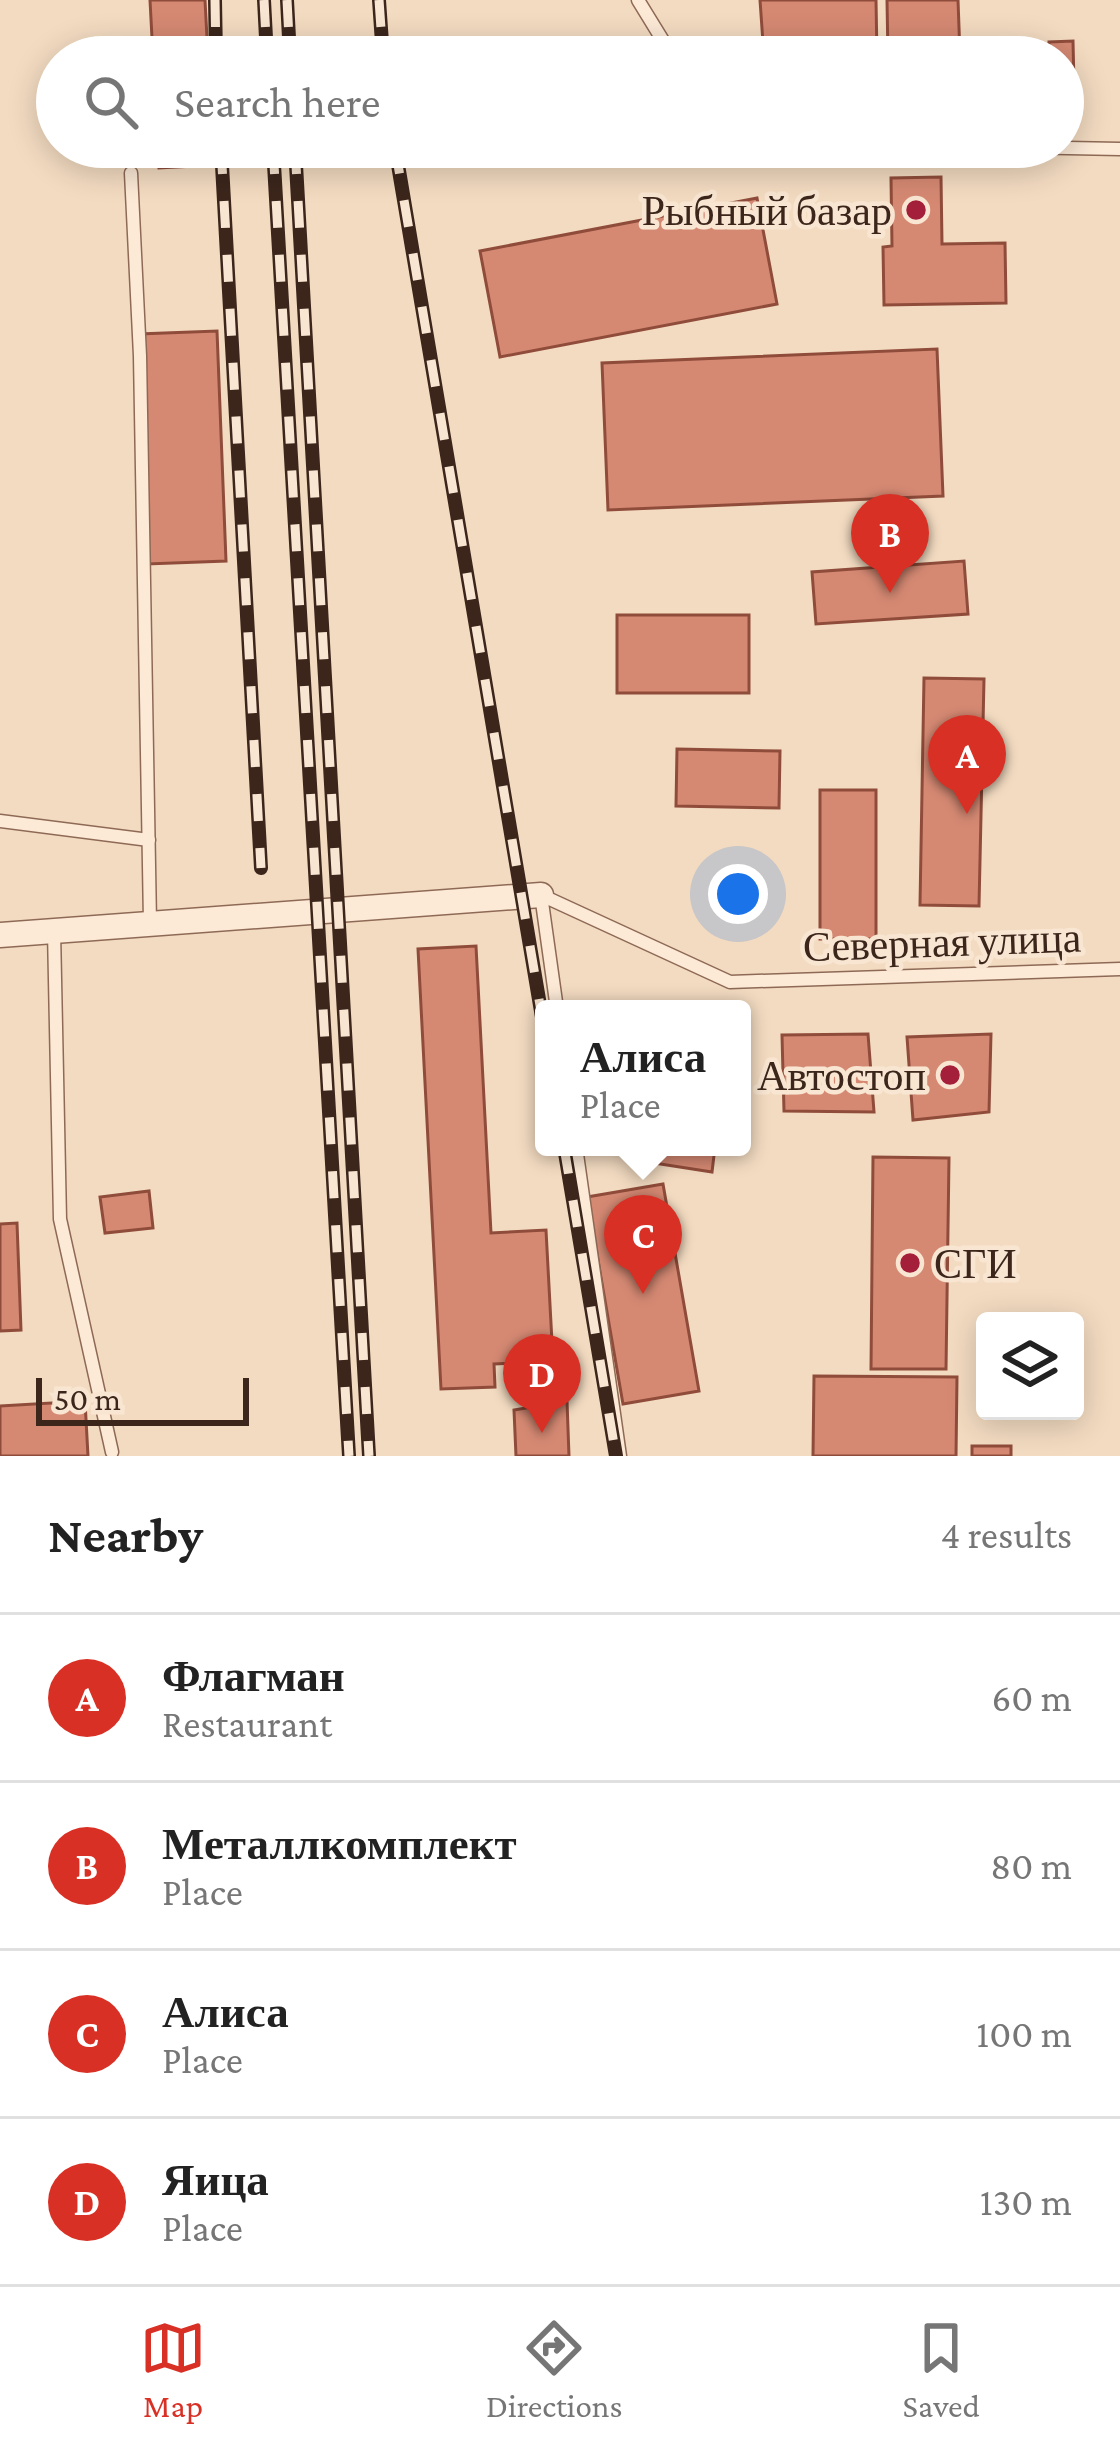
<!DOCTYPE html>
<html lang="en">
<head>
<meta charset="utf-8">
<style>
	:root { --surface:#fff; --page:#f6f6f6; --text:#222; --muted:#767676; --line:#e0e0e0; --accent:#d93025 }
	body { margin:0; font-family:"Crimson Pro",serif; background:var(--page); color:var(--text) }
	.controls { position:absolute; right:36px; bottom:36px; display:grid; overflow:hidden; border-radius:12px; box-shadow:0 6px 30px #0003 }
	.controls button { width:108px; height:108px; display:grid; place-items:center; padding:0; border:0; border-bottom:3px solid var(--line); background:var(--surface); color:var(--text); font:60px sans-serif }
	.scale { position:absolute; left:36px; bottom:30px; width:213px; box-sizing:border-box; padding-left:12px; border:6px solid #3c261c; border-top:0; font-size:33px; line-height:42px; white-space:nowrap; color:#3c261c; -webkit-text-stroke:9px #f9e6d2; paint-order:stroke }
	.you { position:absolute; left:738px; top:894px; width:42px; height:42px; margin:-30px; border:9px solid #fff; border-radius:50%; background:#1a73e8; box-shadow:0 0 0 18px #1a73e833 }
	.badge { display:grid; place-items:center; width:78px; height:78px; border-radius:50%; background:var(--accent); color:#fff; font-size:39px; font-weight:700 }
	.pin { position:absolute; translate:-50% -99px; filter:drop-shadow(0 3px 6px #0008) }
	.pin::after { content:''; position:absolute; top:63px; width:42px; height:36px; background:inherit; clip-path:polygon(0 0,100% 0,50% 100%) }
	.popup { position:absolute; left:535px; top:1000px; width:216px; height:156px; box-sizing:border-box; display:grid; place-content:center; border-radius:12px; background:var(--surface); filter:drop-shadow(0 3px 9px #0005); font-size:39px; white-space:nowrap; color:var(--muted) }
	.popup b { font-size:45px; color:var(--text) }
	.popup::after { content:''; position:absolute; left:50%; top:100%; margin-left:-24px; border:24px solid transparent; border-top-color:var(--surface) }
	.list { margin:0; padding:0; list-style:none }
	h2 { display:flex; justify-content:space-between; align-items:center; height:156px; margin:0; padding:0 48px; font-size:51px }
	h2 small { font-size:39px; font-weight:400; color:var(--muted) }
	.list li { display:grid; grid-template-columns:78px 1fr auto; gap:36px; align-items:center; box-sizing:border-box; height:168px; padding:0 48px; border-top:3px solid var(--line) }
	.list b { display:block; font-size:45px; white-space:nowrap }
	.list p { margin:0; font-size:39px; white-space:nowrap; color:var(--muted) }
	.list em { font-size:39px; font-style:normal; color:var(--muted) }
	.icon { flex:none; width:66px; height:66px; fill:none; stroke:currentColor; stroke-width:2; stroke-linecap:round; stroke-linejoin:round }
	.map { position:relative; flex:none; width:1120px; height:1456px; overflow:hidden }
	.search { position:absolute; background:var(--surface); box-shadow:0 6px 30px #0003; left:36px; right:36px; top:36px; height:132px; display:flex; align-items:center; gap:30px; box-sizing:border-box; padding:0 42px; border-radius:66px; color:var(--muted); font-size:45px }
	.sheet { height:828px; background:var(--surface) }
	nav { display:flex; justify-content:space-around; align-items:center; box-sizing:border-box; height:168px; border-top:3px solid var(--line); background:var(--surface); font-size:33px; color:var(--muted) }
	nav a { display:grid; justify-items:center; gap:6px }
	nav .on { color:var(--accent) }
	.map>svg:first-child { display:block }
</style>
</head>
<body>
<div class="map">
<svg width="1120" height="1456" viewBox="0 0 1120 1456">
	<rect width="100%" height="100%" fill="#f3dbc1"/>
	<g fill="#d58973" stroke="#904c3a" stroke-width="3">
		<polygon points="150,0 205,0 208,57 153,57"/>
		<polygon points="760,0 876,0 877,57 764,57"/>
		<polygon points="887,0 958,0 960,55 888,57"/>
		<polygon points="1073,41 1075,129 1063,129 1063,57 1049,57 1049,42"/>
		<polygon points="158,147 212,147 213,165 159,168"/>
		<polygon points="941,177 942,244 1005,243 1006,303 884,305 883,247 892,246 891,178"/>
		<polygon points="757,198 777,304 500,357 480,251"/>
		<polygon points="217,331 226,561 147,564 139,334"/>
		<polygon points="937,349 943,496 608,510 602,363"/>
		<polygon points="964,561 968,614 816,624 812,572"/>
		<rect x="617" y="615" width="132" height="78"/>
		<polygon points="924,678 984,679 979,906 920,905"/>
		<polygon points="677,749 780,751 779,808 676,806"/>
		<rect x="820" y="790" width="56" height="149"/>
		<polygon points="476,946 491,1233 546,1230 553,1361 494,1364 495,1387 441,1389 418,949"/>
		<polygon points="868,1034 874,1112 784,1111 782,1035"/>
		<polygon points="991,1034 989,1112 913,1120 907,1037"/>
		<polygon points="643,1147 715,1147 712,1172 641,1161"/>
		<polygon points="873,1157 949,1158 946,1369 871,1369"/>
		<polygon points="663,1184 699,1391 623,1404 587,1197"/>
		<polygon points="149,1191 153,1228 105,1233 100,1197"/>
		<polygon points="17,1223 21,1330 0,1331 0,1224"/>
		<polygon points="814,1376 957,1377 956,1456 813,1456"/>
		<polygon points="85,1401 88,1456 0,1456 0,1406"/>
		<polygon points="567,1401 569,1456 516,1456 514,1410"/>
		<rect x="972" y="1446" width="39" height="10"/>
	</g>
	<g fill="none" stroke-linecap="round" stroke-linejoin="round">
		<g stroke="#8e6a56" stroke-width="15">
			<g id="lane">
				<polyline points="638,0 673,57"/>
				<polyline points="1011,147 1120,149"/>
				<polyline points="131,173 140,356 150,922"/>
				<polyline points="0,821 149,840"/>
				<polyline points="54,931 60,1219 112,1452"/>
				<polyline points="557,1009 541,895 730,982 1120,969"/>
				<polyline points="576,1147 620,1456"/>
			</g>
		</g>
		<g stroke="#8e6a56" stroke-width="27">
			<polyline id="street" points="0,935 541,895"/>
		</g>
		<use href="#lane" stroke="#fce9d6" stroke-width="12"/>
		<use href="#street" stroke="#fce9d6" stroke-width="24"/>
		<g stroke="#3c261c" stroke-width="14">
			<g id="rail">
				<polyline points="215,0 216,57"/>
				<polyline points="264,0 267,57"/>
				<polyline points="287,0 290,57"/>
				<polyline points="379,0 383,57"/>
				<polyline points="221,147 261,868"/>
				<polyline points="273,147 349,1456"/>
				<polyline points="295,147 369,1456"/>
				<polyline points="395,147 544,1029"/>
				<polyline points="564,1147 616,1456"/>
			</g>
		</g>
		<use href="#rail" stroke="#f9e6d2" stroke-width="9" stroke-dasharray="27" stroke-linecap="butt"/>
	</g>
	<g fill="#a4203a" stroke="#f9e6d2" stroke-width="4.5">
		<circle cx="916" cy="210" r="12"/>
		<circle cx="950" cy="1075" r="12"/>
		<circle cx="910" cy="1263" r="12"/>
	</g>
	<g text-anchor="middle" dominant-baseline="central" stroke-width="9" stroke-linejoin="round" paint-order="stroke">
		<g font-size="42" fill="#3c261c" stroke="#f9e6d2" text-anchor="end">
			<text x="892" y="210">Рыбный базар</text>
			<text x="926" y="1075">Автостоп</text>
			<text x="934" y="1263" text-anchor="start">СГИ</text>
		</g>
		<g font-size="42" fill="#3c261c" stroke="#f9e6d2">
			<text transform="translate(942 942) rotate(-2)">Северная улица</text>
		</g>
	</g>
</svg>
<div class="controls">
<button><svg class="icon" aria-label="layers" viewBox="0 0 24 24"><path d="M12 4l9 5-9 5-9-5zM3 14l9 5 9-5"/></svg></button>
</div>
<div class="scale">50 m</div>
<div class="you"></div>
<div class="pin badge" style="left:967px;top:814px">A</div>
<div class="pin badge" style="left:890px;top:593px">B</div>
<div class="pin badge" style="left:643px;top:1294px">C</div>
<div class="popup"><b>Алиса</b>Place</div>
<div class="pin badge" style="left:542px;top:1433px">D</div>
<div class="search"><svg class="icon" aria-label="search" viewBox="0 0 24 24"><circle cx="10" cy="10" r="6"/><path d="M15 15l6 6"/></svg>Search here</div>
</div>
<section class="sheet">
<h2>Nearby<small>4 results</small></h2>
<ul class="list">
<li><span class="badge">A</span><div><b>Флагман</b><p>Restaurant</p></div><em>60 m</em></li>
<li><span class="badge">B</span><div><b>Металлкомплект</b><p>Place</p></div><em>80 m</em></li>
<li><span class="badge">C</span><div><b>Алиса</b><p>Place</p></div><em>100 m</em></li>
<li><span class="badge">D</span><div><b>Яица</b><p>Place</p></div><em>130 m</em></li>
</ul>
</section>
<nav>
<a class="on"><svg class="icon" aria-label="map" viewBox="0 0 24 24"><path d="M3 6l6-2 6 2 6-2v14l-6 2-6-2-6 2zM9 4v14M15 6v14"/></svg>Map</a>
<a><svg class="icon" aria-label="directions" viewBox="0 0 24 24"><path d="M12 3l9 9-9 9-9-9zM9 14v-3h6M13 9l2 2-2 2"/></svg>Directions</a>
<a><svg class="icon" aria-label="saved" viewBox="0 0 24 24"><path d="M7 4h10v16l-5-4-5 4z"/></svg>Saved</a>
</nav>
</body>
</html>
